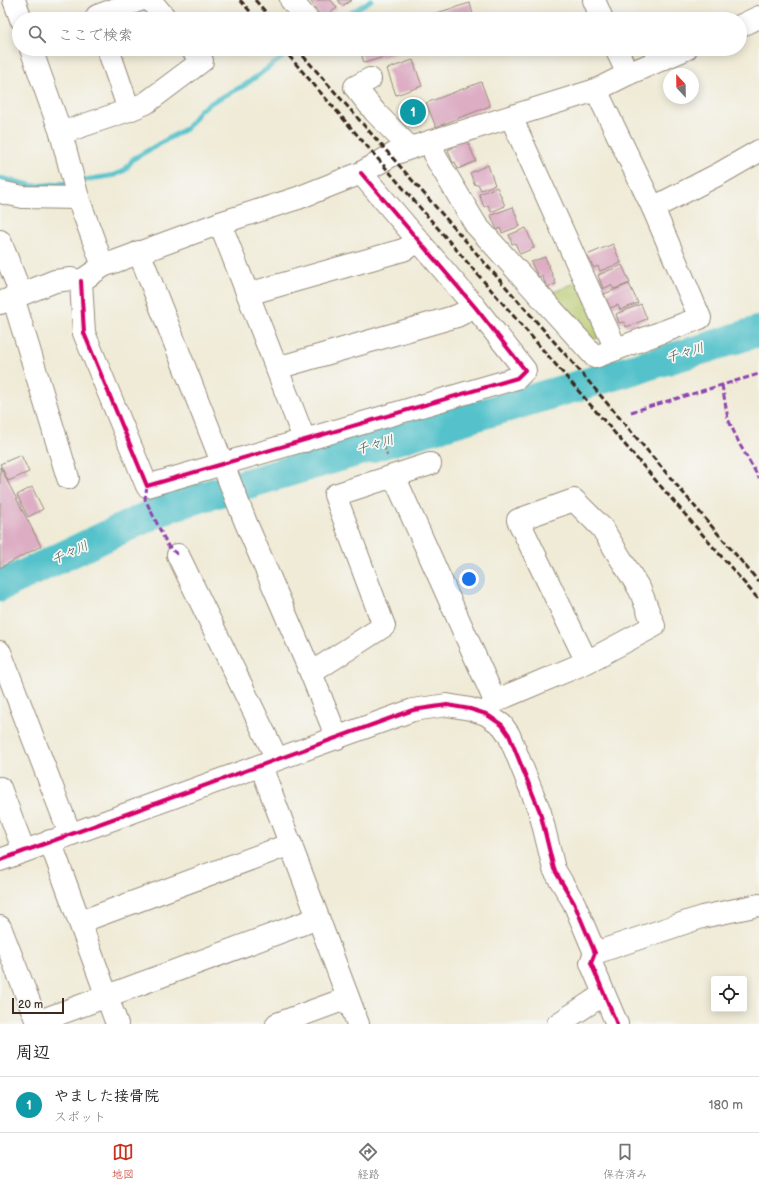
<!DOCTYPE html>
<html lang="ja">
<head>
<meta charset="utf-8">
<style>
	:root { --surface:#fff; --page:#f6f6f6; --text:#202124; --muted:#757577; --line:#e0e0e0; --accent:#c8321e }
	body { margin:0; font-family:"Balsamiq Sans","Klee One",sans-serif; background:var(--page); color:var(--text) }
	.controls { position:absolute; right:12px; bottom:12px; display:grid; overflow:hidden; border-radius:4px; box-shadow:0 2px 10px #0003 }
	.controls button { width:36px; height:36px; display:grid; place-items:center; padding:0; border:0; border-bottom:1px solid var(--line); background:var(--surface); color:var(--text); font:20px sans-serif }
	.compass { position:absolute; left:663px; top:68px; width:36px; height:36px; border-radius:50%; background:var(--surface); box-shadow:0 2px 10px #0003; rotate:338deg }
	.scale { position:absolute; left:12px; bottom:10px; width:52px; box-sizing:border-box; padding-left:4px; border:2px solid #3b2a1e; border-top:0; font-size:11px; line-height:14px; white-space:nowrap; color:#3b2a1e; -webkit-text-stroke:3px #f6f6f2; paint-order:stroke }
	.you { position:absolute; left:469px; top:579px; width:14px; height:14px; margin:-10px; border:3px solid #fff; border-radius:50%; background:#1a73e8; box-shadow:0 0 0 6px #1a73e833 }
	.badge { display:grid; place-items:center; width:26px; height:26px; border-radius:50%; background:var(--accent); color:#fff; font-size:13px; font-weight:700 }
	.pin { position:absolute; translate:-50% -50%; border:2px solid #fff; box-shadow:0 1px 4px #0006 }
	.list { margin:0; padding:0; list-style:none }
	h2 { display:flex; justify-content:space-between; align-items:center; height:52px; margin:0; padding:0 16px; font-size:17px }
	h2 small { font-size:13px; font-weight:400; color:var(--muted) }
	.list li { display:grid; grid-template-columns:26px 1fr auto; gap:12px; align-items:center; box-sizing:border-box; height:56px; padding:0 16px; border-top:1px solid var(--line) }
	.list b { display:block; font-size:15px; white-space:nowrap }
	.list p { margin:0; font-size:13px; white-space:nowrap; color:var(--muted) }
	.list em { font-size:13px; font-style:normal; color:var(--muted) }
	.icon { flex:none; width:22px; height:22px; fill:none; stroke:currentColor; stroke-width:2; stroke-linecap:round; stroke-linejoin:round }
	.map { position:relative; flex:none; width:759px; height:1024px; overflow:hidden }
	.search { position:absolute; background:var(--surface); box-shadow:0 2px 10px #0003; left:12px; right:12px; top:12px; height:44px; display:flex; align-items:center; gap:10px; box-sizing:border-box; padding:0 14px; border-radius:22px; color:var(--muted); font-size:15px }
	.sheet { height:108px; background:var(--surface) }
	nav { display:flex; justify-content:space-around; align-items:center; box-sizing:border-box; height:56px; border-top:1px solid var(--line); background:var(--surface); font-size:11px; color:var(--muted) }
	nav a { display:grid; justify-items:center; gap:2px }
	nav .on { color:var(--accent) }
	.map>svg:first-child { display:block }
</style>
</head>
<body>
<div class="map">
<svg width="759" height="1024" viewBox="0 0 759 1024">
	<rect width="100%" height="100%" fill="#f6f6f2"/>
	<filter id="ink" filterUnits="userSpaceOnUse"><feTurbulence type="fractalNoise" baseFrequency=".025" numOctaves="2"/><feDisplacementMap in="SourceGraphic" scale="8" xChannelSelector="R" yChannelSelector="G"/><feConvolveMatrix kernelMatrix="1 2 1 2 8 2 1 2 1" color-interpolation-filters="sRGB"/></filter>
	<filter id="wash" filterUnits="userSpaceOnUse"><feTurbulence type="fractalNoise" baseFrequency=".012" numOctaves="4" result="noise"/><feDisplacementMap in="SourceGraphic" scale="16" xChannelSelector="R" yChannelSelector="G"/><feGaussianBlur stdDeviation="0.9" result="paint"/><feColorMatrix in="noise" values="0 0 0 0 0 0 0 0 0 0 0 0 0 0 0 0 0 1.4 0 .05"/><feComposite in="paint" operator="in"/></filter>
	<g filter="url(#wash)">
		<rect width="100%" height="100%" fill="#f0ebd7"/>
		<polygon fill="#b5c76a" stroke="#787844" points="577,282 601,336 592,341 551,293"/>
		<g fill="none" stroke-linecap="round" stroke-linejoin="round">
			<g stroke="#55c2cb" stroke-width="5">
				<polyline points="341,19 371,0"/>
				<polyline points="0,178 34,186 68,183"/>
				<polyline points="78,181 115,175 125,170 133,159 187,128 200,110 214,101 245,85 294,49"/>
			</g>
			<polyline stroke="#55c2cb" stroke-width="31" points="0,586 168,507 706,348 759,331"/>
		</g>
		<g id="blocks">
			<g fill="#ddadc4">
				<polygon points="310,0 331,0 337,8 322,18"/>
				<polygon points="338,0 352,0 342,6"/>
				<polygon points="470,3 474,19 416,19"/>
				<polygon points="360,49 410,49 364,63"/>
				<polygon points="413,60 422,86 396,95 387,69"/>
				<polygon points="481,82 490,106 436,127 426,103"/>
				<polygon points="417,100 425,119 419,121 417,117 408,120 401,107"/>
				<polygon points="466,138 476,161 458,169 455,162 453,163 448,150 454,147 453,144"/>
				<polygon points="488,165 495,185 481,190 478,184 475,185 470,173"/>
				<polygon points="497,187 505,206 491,212 488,205 484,207 479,194"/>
				<polygon points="513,207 520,226 502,233 500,228 497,230 491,215"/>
				<polygon points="526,228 534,248 520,254 515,243 512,244 509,235"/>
				<polygon points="613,244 621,263 600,271 598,266 594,268 587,255"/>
				<polygon points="545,257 556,284 547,287 542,276 538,277 531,262"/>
				<polygon points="622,265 630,283 614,289 611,285 603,289 598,275"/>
				<polygon points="629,284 638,303 620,310 618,305 610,308 604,294"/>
				<polygon points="641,304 647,319 626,327 624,322 619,323 616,314"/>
				<polygon points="21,455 29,472 8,481 0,464"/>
				<polygon points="0,467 41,546 0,568"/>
				<polygon points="32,487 43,509 28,517 17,495"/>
			</g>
		</g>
	</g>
	<g filter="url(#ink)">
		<use href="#blocks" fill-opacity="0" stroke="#968a7a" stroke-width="1"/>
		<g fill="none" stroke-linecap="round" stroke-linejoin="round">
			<g stroke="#968a7a" stroke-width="24">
				<g id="minor">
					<polyline points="14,0 21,19"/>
					<polyline points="150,0 166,19"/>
					<polyline points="291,0 307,19"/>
					<polyline points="594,0 602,19"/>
					<polyline points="98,19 97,16 140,0"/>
					<polyline points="740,26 759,17"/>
					<polyline points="31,49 61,133 78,198 103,266"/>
					<polyline points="108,49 129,110"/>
					<polyline points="616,49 628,74"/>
					<polyline points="370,79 355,87 375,112 410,148"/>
					<polyline points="511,117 616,349"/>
					<polyline points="61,133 129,110 146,103 202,61 192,49"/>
					<polyline points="431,141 436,158 476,225 595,357 700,318 653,208 596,90"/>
					<polyline points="0,192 23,197 78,198"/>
					<polyline points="653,208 719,174 759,151"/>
					<polyline points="220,223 305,441"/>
					<polyline points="0,241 21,294"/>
					<polyline points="139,252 246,523 311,673 337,738"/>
					<polyline points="81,281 84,333 147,486 517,378 525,370 475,307 361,173"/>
					<polyline points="248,294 403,250 419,242"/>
					<polyline points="13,297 68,478"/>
					<polyline points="0,303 55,281 71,279 81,281 103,266 220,223 298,198 361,173 394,154 410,148 596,90 628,74 686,49"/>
					<polyline points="277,368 457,316 475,307"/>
					<polyline points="394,476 495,701"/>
					<polyline points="178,555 277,759"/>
					<polyline points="0,652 70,834"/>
					<polyline points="311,673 384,626 335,495 430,464"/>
					<polyline points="486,714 495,701 587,662 654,626 640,590 602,528 574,500 518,520 587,662"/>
					<polyline points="261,766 358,1024"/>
					<polyline points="0,788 24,851"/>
					<polyline points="50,841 117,1024"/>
					<polyline points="0,860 413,710 447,705 470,709 486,714 502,725 509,735 540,812 554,869 574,903 595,953 591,963 617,1024"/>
					<polyline points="80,922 291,844"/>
					<polyline points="0,927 37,1022 318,918"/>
					<polyline points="595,953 702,917 759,905"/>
					<polyline points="277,1024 348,998"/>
					<polyline points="558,1024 604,994"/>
				</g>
			</g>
			<polyline stroke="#968a7a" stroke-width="2.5" stroke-dasharray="3 3" stroke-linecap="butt" points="381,436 388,459"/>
			<use href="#minor" stroke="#fff" stroke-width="22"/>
			<g stroke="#3b2a1e" stroke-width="3" stroke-dasharray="6 3" stroke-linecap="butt">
				<polyline points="240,0 257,19"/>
				<polyline points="255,0 272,19"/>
				<polyline points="283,49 759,600"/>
				<polyline points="297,49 578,369 759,582"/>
			</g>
			<g stroke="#8e44ad" stroke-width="3" stroke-dasharray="6 3" stroke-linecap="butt">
				<polyline points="722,385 728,419 740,445 759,478"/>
				<polyline points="631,412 759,374"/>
				<polyline points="147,486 145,499 168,546 178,555"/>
			</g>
			<g stroke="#f6f6f2" stroke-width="6">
				<g id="cycleway">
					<polyline points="81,281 84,333 147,486 517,378 525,370 475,307 361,173"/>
					<polyline points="0,860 413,710 447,705 470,709 486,714 502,725 509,735 540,812 554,869 574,903 595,953 591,963 617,1024"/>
				</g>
			</g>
			<use href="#cycleway" stroke="#d6006c" stroke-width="4"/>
		</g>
	</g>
	<g text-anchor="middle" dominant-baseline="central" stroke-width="3.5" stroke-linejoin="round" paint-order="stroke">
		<g font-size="13" font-style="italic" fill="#435852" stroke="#f6f6f2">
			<text transform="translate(685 353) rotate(-17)">千々川</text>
			<text transform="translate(375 445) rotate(-17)">千々川</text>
			<text transform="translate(70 553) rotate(-25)">千々川</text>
		</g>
	</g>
</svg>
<div class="controls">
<button><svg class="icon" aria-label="locate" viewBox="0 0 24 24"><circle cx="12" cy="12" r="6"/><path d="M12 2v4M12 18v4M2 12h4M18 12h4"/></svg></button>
</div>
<svg class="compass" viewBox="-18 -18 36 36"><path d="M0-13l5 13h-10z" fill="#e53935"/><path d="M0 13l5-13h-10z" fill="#757577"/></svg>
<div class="scale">20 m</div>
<div class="you"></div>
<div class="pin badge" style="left:413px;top:112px;background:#0f9aa8">1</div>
<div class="search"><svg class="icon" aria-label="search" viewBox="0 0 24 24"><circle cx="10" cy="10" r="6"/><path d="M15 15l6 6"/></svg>ここで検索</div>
</div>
<section class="sheet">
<h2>周辺<small></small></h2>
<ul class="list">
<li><span class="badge" style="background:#0f9aa8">1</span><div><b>やました接骨院</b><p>スポット</p></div><em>180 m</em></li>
</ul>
</section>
<nav>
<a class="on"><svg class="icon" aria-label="map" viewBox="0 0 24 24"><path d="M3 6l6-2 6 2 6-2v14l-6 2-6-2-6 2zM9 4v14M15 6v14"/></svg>地図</a>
<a><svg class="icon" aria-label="directions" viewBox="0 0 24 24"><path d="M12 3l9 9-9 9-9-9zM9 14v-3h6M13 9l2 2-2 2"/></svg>経路</a>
<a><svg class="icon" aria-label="saved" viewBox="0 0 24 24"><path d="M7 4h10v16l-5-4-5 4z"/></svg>保存済み</a>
</nav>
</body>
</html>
